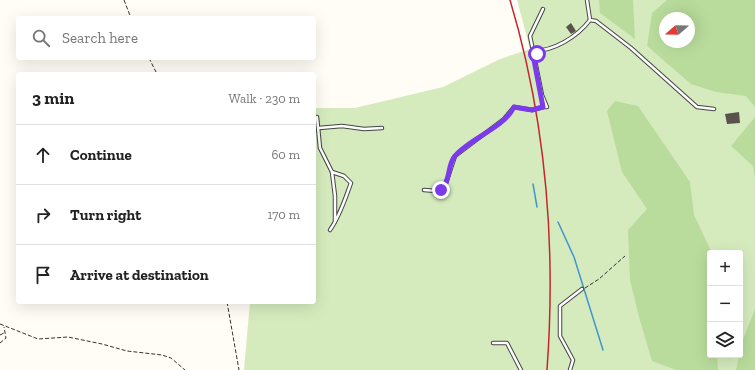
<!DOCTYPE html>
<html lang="en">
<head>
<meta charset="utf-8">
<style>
	:root { --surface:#fff; --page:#f6f6f6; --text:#222; --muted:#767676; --line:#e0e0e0 }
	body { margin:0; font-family:"Zilla Slab",serif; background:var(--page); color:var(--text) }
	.controls { position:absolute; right:12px; bottom:12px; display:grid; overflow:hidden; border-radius:4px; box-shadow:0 4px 16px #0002 }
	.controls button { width:36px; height:36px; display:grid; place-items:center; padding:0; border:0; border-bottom:1px solid var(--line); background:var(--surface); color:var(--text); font:20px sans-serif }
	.compass { position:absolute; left:659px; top:12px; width:36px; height:36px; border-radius:50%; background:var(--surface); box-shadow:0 4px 16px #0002; rotate:250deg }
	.stop { position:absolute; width:12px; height:12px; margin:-9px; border:3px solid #7c3aed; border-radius:50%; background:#fff }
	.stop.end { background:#7c3aed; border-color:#fff; box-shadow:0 1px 4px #0008 }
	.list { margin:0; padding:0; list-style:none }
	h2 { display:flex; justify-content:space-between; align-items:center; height:52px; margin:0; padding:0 16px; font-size:17px }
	h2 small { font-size:13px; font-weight:400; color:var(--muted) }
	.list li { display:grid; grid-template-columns:26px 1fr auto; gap:12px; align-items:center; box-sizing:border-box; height:60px; padding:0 16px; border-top:1px solid var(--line) }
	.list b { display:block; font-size:15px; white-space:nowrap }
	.list em { font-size:13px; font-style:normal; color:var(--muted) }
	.icon { flex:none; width:22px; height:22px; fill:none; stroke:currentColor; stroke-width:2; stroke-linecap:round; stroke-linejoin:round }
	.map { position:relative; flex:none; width:755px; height:370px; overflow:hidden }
	.search { position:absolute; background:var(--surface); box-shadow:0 4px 16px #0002; left:16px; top:16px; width:300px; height:44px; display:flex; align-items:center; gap:10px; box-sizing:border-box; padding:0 14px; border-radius:4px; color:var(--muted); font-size:15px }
	.panel { position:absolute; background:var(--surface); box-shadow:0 4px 16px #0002; left:16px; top:72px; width:300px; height:232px; border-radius:4px }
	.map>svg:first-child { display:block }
</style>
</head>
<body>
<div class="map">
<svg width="755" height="370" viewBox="0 0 755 370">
	<rect width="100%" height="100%" fill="#fffdf5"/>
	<path fill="#d5ebbd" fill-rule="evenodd" d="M517,0H692L665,18V42L755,91V370H244L250,302H314V108H355L443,87L500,59L530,49ZM710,253H740V355H710Z"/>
	<g fill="#b9dc9c" fill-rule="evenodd">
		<polygon points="599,0 633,0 635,39 600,13"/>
		<path d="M667,0H755V107L746,96L716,92L691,84L647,46L652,13ZM665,18H689V42H665Z"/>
		<polygon points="615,101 638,106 690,182 694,215 712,253 710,253 710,355 717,355 718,370 676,370 652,361 639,317 630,280 628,230 647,209 622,172 607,111"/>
		<polygon points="755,117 755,179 753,166 731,146"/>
		<polygon points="755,309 755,370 736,370 742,342"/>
	</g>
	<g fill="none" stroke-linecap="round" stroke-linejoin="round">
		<g stroke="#3f96cf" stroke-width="1.5">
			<polyline points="533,184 537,207"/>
			<polyline points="558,222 574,257 603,350"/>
		</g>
	</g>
	<g fill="#5a524d">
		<polygon points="571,23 576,31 571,34 566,27"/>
		<polygon points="739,112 740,123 727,124 725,114"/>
	</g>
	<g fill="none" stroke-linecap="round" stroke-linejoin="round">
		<g stroke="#444" stroke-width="4.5">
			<g id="lane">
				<polyline points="587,0 590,20 596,21 631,48 697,107 714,109"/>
				<path d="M533,51C554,51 577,37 590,20"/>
				<polyline points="542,95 543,107 547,107 542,95 530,36 543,9"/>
				<polyline points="317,117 320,148 332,172"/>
				<polyline points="319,128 342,126 364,129 382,128"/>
				<polyline points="424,190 437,191 445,186 455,156 504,119 514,107 532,110 543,107"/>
				<path d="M330,230C340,216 345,199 351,183L344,176L332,172L335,196V222"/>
				<polyline points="493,343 507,343 521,370"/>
				<polyline points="570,370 573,360 560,336 560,306 582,289"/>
			</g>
		</g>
		<g stroke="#333" stroke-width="1" stroke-dasharray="4 2" stroke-linecap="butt">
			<polyline points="124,0 131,18"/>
			<polyline points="149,58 157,74"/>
			<polyline points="585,288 599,279 625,256"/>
			<polyline points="227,302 239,370"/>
			<polyline points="0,324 38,339 68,337 102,344 127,351 162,355 171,358 185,370"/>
			<polyline points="0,335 4,333"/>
			<polyline points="0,343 6,338 4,327"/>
		</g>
		<use href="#lane" stroke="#fff" stroke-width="2.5"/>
		<path stroke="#c4262e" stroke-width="1.5" d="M510,0C546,120 556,246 547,370"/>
	</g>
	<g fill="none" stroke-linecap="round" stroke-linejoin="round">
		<path stroke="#7c3aed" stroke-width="5" d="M441,190C451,181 447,165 455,156C470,138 504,128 514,107L532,110L543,107L534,60L537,54"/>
	</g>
</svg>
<div class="controls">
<button>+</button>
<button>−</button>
<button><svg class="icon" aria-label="layers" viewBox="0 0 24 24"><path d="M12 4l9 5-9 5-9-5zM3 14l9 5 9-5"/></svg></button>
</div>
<svg class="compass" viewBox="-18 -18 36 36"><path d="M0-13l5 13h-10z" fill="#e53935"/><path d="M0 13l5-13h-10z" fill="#767676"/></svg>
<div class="stop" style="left:537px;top:54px"></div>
<div class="stop end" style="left:441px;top:190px"></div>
<div class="search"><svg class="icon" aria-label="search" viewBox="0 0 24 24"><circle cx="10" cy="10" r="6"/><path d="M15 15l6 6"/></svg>Search here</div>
<section class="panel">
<h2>3 min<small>Walk · 230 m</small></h2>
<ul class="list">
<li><svg class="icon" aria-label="ahead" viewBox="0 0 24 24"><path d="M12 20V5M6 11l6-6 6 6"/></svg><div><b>Continue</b></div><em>60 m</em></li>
<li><svg class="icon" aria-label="right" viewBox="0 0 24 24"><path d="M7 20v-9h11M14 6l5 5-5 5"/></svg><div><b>Turn right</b></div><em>170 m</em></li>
<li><svg class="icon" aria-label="arrive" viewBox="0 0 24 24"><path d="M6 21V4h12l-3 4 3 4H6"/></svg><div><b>Arrive at destination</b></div></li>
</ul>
</section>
</div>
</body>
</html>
